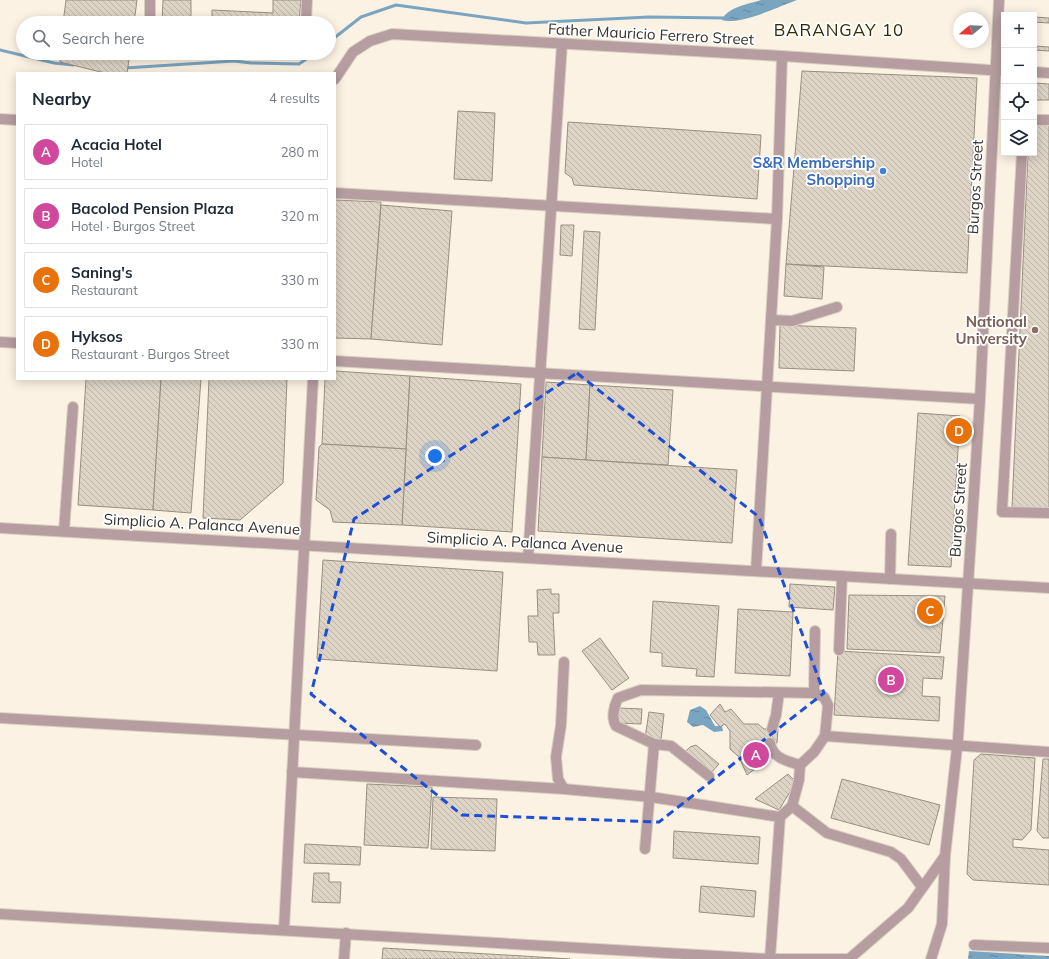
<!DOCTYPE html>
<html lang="en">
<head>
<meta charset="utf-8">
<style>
	:root { --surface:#fff; --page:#f6f6f7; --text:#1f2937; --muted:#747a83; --line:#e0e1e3; --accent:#111827 }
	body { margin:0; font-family:Mulish,sans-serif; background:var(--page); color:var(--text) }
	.controls { position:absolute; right:12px; top:12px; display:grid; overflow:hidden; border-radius:0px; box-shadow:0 2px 10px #0003 }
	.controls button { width:36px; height:36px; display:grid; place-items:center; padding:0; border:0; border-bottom:1px solid var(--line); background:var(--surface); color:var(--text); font:20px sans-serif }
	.compass { position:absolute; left:953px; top:12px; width:36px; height:36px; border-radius:50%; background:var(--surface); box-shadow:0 2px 10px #0003; rotate:251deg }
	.you { position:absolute; left:435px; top:456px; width:14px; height:14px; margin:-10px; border:3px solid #fff; border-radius:50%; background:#1a73e8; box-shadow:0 0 0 6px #1a73e833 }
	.badge { display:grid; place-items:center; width:26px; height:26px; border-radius:50%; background:var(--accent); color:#fff; font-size:13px; font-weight:700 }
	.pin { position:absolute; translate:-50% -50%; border:2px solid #fff; box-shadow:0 1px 4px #0006 }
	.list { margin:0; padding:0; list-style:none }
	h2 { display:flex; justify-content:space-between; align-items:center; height:52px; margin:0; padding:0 16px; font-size:17px }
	h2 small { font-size:13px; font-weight:400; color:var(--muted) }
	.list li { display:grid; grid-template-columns:26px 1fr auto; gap:12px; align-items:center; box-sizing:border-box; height:56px; margin:0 8px 8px; padding:0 8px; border:1px solid var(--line); border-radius:0px }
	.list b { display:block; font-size:15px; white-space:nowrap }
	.list p { margin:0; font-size:13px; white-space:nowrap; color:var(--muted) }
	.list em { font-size:13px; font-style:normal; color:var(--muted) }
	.icon { flex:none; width:22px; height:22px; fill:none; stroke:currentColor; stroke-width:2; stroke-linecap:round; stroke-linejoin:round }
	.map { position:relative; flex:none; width:1049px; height:959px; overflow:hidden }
	.search { position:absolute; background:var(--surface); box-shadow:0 2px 10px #0003; left:16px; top:16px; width:320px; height:44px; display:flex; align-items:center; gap:10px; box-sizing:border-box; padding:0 14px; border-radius:22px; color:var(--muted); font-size:15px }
	.panel { position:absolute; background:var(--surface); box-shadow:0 2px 10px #0003; left:16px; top:72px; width:320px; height:308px; border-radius:0px }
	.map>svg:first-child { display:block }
</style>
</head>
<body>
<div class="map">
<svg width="1049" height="959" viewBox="0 0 1049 959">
	<defs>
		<pattern id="water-ripples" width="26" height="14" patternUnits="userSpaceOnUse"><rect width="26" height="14" fill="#7aa5c1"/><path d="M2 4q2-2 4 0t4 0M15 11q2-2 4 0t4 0" fill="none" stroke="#65879d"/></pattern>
		<pattern id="building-back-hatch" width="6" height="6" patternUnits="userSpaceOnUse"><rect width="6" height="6" fill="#ddd4c6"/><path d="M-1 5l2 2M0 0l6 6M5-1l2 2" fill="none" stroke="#beb6aa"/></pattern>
	</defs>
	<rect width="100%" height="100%" fill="#fcf2e3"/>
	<g fill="url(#water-ripples)">
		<path d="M761,0H797C780,6 739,26 722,20C727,7 749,4 761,0Z"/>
		<polygon points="700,706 706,710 715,726 722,726 723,731 714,732 703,725 693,727 687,722 690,710"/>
		<polygon points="969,951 1049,956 1049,959 968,959"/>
	</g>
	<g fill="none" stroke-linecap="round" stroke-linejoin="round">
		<g stroke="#7aa5c1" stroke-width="3">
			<polyline points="329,42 361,17 396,5 526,23 649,17 725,18"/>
			<polyline points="0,50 54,63 73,65"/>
			<polyline points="125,68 234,61 251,63 299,64 315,53"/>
		</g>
	</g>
	<g fill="url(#building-back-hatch)" stroke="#988f82">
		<polygon points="66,0 137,0 134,23 63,23"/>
		<polygon points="163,0 191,0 191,23 162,23"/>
		<polygon points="273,0 301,0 299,23 212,23 212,10 273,13"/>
		<polygon points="1034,17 1049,18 1049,23 1034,22"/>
		<polygon points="1034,46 1049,47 1049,51 1034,50"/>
		<polygon points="61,53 130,53 127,73 105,73 60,62"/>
		<polygon points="802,71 977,78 967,273 786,264"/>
		<polygon points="1034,83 1049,84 1049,100 1034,100"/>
		<polygon points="458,111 495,113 492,181 454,179"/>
		<polygon points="568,122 761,135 757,199 574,185 572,178 565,173"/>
		<polygon points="1034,123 1049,124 1049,509 1012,507 1028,153 1034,153"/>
		<polygon points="335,200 381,202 371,339 335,338"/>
		<polygon points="381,205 452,211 442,345 371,339"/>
		<polygon points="561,225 574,225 572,256 560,255"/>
		<polygon points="584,231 600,232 595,330 579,329"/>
		<polygon points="786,264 824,267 822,299 784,296"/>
		<polygon points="780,325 856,328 854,371 779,368"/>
		<polygon points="335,371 410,376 406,449 322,444 325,379 335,379"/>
		<polygon points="410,376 521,384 512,532 402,525"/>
		<polygon points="86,379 161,379 153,510 78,505"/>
		<polygon points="161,379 201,379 191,513 153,510"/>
		<polygon points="209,379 287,379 283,483 240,520 203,518"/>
		<polygon points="546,382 590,385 586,460 542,457"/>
		<polygon points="590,385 673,390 668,465 586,460"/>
		<polygon points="918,413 960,416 951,567 908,565"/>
		<polygon points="322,444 406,449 402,525 333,522 330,510 316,500 319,447"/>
		<polygon points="542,457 737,470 732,543 538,531"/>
		<polygon points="323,560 503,572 497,671 317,659"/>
		<polygon points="790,584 835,587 833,610 789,607"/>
		<polygon points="551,589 551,594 559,594 559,613 553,613 555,655 538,655 537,642 529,642 528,616 538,616 537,590"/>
		<polygon points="849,595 945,596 940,653 847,649"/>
		<polygon points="653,601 719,606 714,677 696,676 697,669 662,666 662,653 650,652"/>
		<polygon points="738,609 793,612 790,676 735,673"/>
		<polygon points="600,638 629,678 612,690 582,651"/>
		<polygon points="838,651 944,657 942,679 923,678 922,696 940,697 939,721 834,715"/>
		<polygon points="720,704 725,712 731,709 744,724 758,724 764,729 778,729 777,743 763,742 760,748 769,758 747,775 739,757 730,749 730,731 725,724 720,727 710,715"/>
		<polygon points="619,708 642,709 641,724 618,723"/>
		<polygon points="649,712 664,714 661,740 645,738"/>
		<polygon points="696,745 719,764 710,774 684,753 690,747"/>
		<polygon points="981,754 1035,758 1031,830 1022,840 1013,839 1013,847 1049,850 1049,885 973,880 967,874 974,760"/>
		<polygon points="1043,759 1049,759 1049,838 1043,838 1037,831"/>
		<polygon points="788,774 796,782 779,810 755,799"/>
		<polygon points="842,779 940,805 929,845 831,818"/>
		<polygon points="367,784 432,787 428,848 364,845"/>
		<polygon points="433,797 497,799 495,851 431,849"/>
		<polygon points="674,831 760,837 758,864 673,858"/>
		<polygon points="305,844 361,847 360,865 304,863"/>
		<polygon points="314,873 329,873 329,882 341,882 340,903 312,902"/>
		<polygon points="701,886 756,891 754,917 699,912"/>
		<polygon points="383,948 523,956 570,959 382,959"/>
	</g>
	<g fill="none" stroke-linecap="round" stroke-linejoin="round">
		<g stroke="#d9d0c2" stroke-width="12">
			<g id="minor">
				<polyline points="150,23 150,0"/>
				<polyline points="306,23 307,0"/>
				<polyline points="153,53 172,53"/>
				<polyline points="1034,72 1049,73"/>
				<polyline points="335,79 353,52 370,41 392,34 782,56 1004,71"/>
				<polyline points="0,119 17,120"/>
				<polyline points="1034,120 1049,120"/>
				<polyline points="1022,153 1002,512 1049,513"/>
				<polyline points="335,193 777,219"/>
				<polyline points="772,320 792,321 837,307"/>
				<polyline points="0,342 17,343"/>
				<polyline points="335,361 980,399"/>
				<polyline points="0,528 1049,588"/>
				<polyline points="64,531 73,407"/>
				<polyline points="528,558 562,44"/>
				<polyline points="756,571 777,219 782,56"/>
				<polyline points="890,579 891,534"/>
				<polyline points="815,631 814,693 824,697 828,705 825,736 1049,752"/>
				<polyline points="839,650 842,576"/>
				<polyline points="564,662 561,725 556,757 558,779 564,789"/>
				<polyline points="0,718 476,745"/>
				<polyline points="772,729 776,715 779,693"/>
				<path d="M770,743C772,758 787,761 800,765"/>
				<path d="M654,744L616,726C611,718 614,706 618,698L641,690L814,693"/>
				<polyline points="292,772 564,789 651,797 780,817 792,806 799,780 800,765 814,752 825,736"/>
				<polyline points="792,806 827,833 891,852 901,859 922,887"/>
				<polyline points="645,849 654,744 671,746 709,776"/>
				<polyline points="0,914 770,959 849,959"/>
				<polyline points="284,929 313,379"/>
				<polyline points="974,945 1049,948"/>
				<polyline points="344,959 346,933"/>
				<polyline points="770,959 780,817"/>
				<polyline points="849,959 908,908 945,856"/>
				<polyline points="931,959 942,924 945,856 958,739 980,399 999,0"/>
			</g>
		</g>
		<use href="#minor" stroke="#b59da0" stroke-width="10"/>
	</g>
	<path fill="none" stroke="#1d4ed8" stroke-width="3" stroke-dasharray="8 5" stroke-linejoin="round" d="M577,373L759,517L824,693L659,822L462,815L311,694L354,519Z"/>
	<circle fill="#3f7fe0" stroke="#fff" stroke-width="1.5" cx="883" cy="171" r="4"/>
	<circle fill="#8d6e63" stroke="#fff" stroke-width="1.5" cx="1035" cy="330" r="4"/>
	<g text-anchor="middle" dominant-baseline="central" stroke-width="3.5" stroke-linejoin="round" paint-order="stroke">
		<g font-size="15" fill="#37332e" stroke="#fff">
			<text transform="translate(651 34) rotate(3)">Father Mauricio Ferrero Street</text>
			<text transform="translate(975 187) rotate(-87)">Burgos Street</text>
			<text transform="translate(958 510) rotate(-86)">Burgos Street</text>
			<text transform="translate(202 524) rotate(3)">Simplicio A. Palanca Avenue</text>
			<text transform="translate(525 542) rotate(3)">Simplicio A. Palanca Avenue</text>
		</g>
		<g font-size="15" font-weight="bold" fill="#366cbe" stroke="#fff" text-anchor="end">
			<text x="875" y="162">S&amp;R Membership<tspan x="875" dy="17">Shopping</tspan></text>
		</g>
		<g font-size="15" font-weight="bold" fill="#785e54" stroke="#fff" text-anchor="end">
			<text x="1027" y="321">National<tspan x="1027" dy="17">University</tspan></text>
		</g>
		<g font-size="17" letter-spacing="1" fill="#322a00" stroke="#fff">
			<text x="839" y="29">BARANGAY 10</text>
		</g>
	</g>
</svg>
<div class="controls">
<button>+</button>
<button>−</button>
<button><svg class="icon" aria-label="locate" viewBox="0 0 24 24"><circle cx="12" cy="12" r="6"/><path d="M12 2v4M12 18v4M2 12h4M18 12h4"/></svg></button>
<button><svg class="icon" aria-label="layers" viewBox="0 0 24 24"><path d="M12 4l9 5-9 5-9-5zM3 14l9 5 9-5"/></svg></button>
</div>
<svg class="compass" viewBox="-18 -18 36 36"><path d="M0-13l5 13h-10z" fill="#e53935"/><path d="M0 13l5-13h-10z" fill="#747a83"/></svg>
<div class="you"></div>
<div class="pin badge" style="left:756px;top:755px;background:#d1479c">A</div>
<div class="pin badge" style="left:891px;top:680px;background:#d1479c">B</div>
<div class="pin badge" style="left:930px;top:611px;background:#e8710a">C</div>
<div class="pin badge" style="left:959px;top:431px;background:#e8710a">D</div>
<div class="search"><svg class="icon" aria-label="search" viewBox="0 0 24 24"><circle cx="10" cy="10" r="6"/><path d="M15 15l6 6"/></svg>Search here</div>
<section class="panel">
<h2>Nearby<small>4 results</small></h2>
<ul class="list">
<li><span class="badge" style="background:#d1479c">A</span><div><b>Acacia Hotel</b><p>Hotel</p></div><em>280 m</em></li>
<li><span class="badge" style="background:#d1479c">B</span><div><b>Bacolod Pension Plaza</b><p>Hotel · Burgos Street</p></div><em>320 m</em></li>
<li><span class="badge" style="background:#e8710a">C</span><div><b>Saning's</b><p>Restaurant</p></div><em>330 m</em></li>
<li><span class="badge" style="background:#e8710a">D</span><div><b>Hyksos</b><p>Restaurant · Burgos Street</p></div><em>330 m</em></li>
</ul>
</section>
</div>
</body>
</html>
